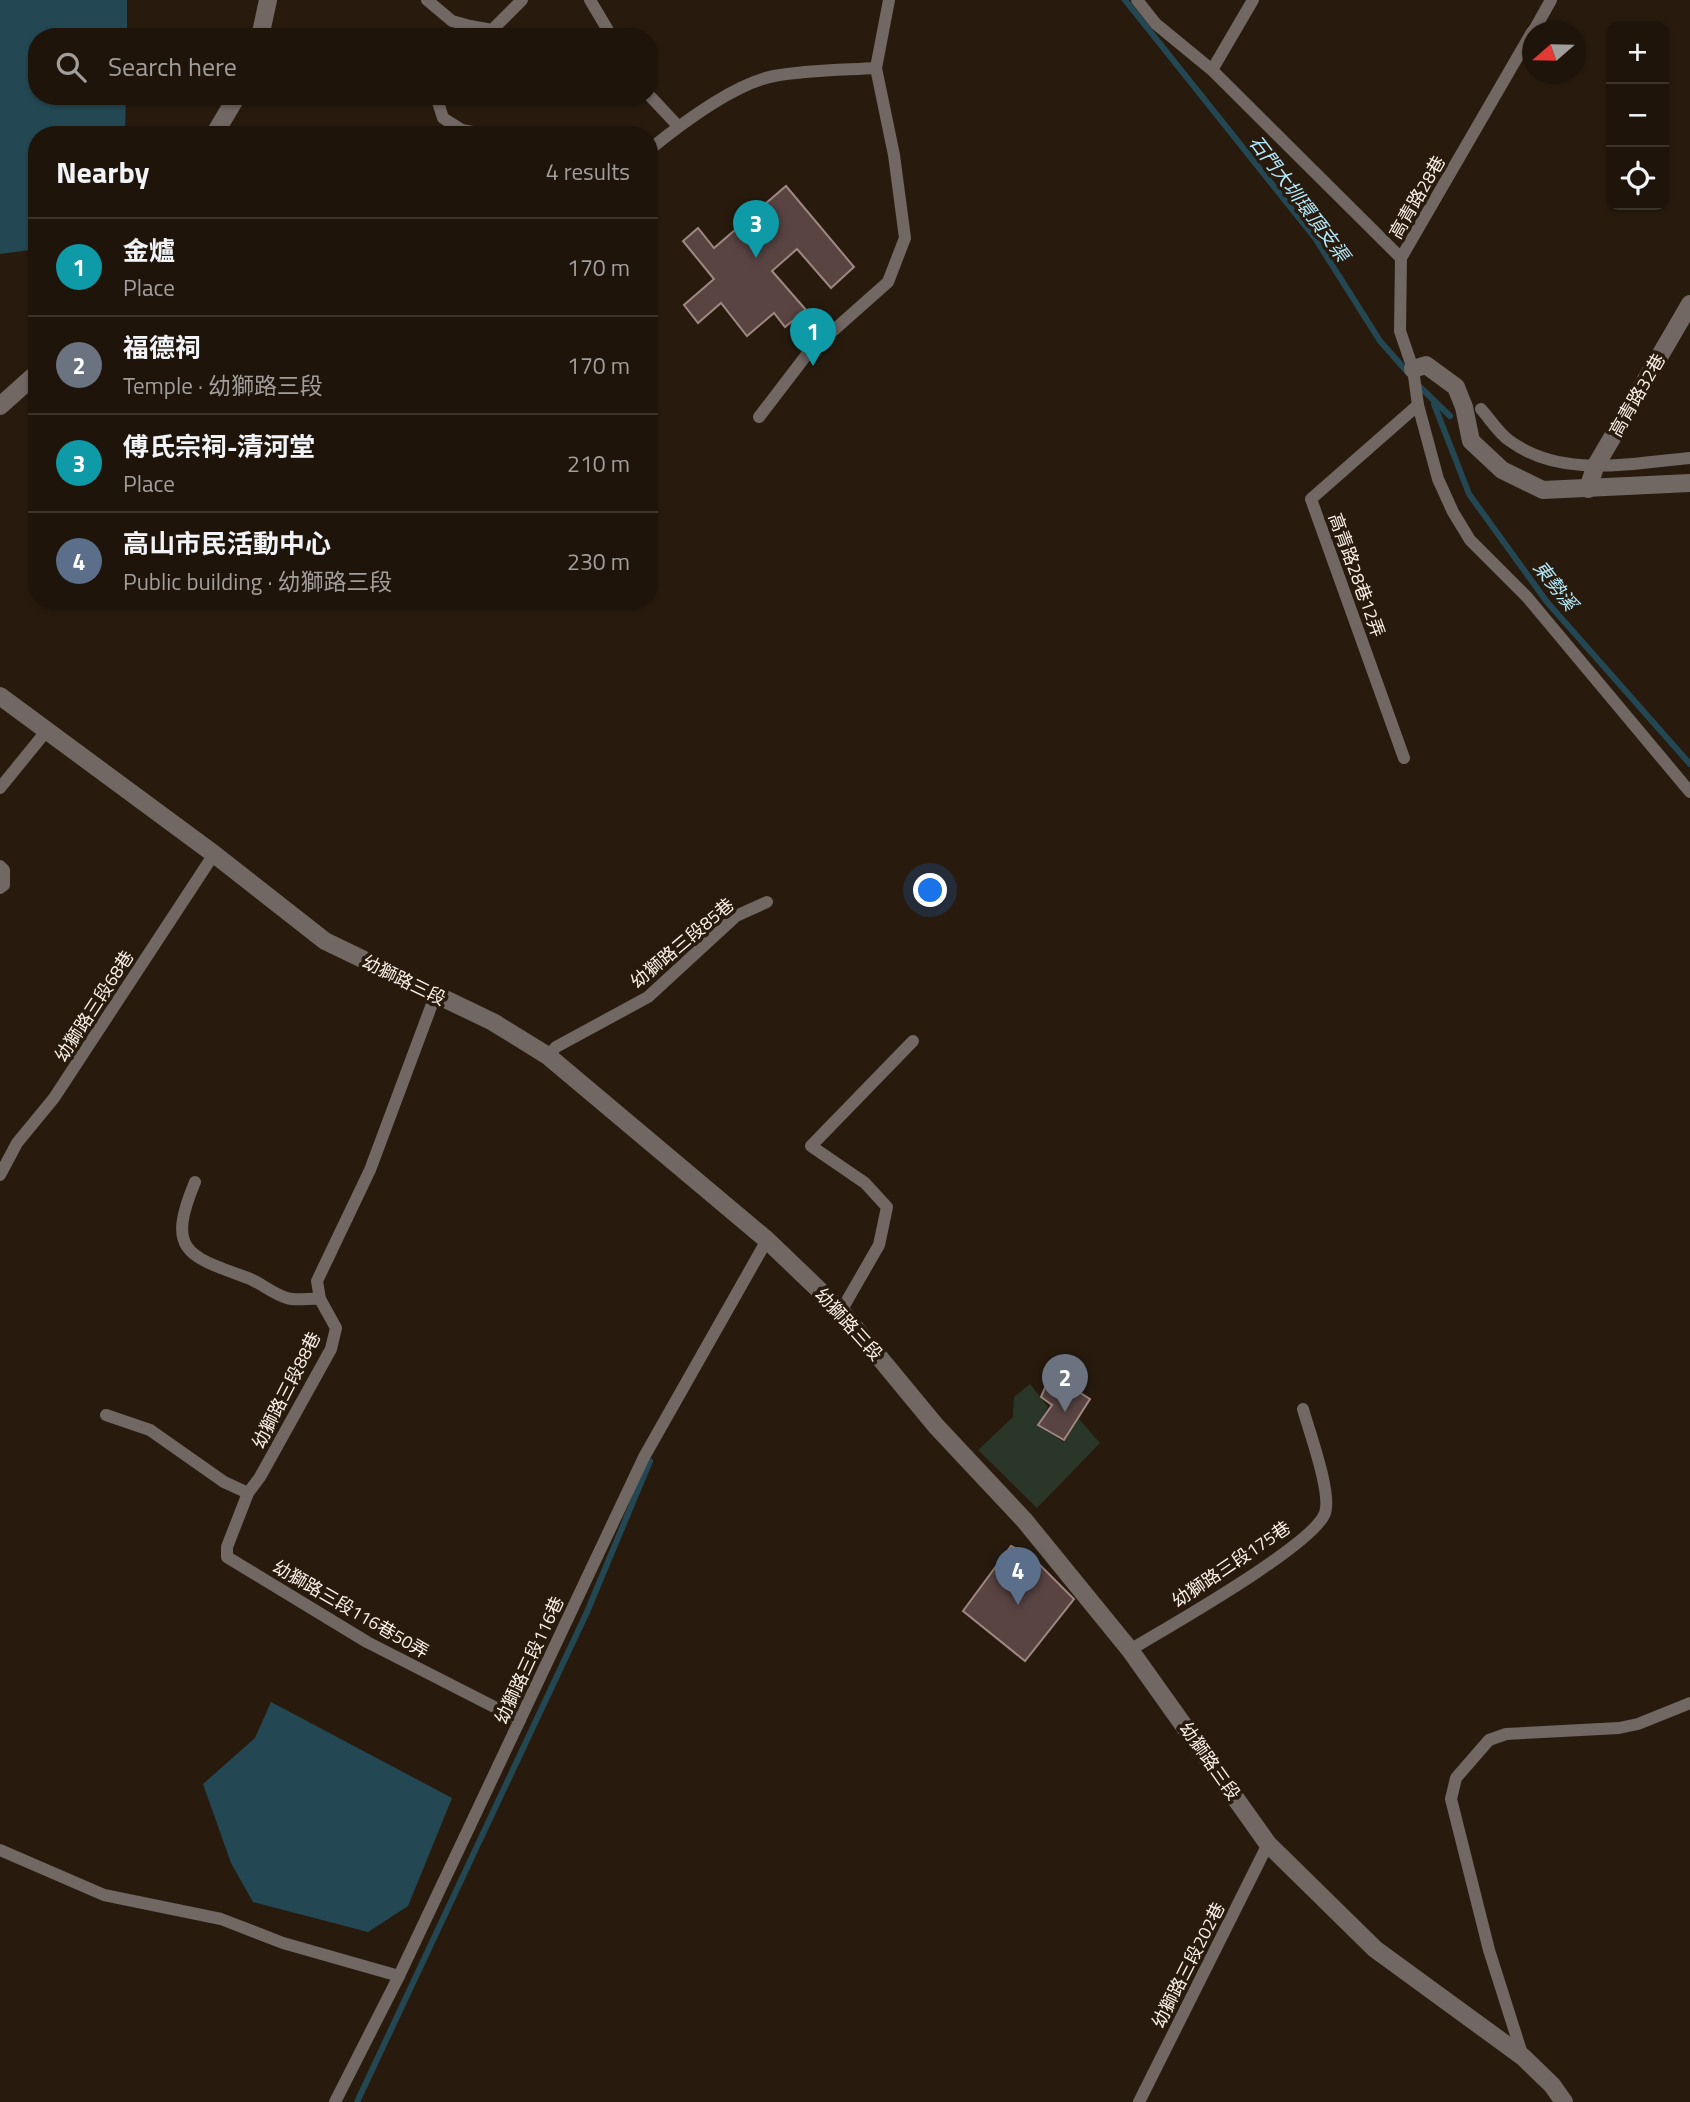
<!DOCTYPE html>
<html lang="en">
<head>
<meta charset="utf-8">
<style>
	:root { --surface:#1e140a; --page:#261d13; --text:#f1f3f6; --muted:#a19e9c; --line:#3c332b; --accent:#0b8043 }
	body { margin:0; font-family:"Titillium Web","Noto Sans TC",sans-serif; background:var(--page); color:var(--text) }
	.controls { position:absolute; right:21px; top:21px; display:grid; overflow:hidden; border-radius:14px; box-shadow:0 2px 5px #0004 }
	.controls button { width:63px; height:63px; display:grid; place-items:center; padding:0; border:0; border-bottom:2px solid var(--line); background:var(--surface); color:var(--text); font:35px sans-serif }
	.compass { position:absolute; left:1522px; top:21px; width:63px; height:63px; border-radius:50%; background:var(--surface); box-shadow:0 2px 5px #0004; rotate:250deg }
	.you { position:absolute; left:931px; top:891px; width:24px; height:24px; margin:-18px; border:5px solid #fff; border-radius:50%; background:#1a73e8; box-shadow:0 0 0 10px #1a73e833 }
	.badge { display:grid; place-items:center; width:46px; height:46px; border-radius:50%; background:var(--accent); color:#fff; font-size:23px; font-weight:700 }
	.pin { position:absolute; translate:-50% -58px; filter:drop-shadow(0 2px 4px #0008) }
	.pin::after { content:''; position:absolute; top:37px; width:24px; height:21px; background:inherit; clip-path:polygon(0 0,100% 0,50% 100%) }
	.list { margin:0; padding:0; list-style:none }
	h2 { display:flex; justify-content:space-between; align-items:center; height:91px; margin:0; padding:0 28px; font-size:30px }
	h2 small { font-size:23px; font-weight:400; color:var(--muted) }
	.list li { display:grid; grid-template-columns:46px 1fr auto; gap:21px; align-items:center; box-sizing:border-box; height:98px; padding:0 28px; border-top:2px solid var(--line) }
	.list b { display:block; font-size:26px; white-space:nowrap }
	.list p { margin:0; font-size:23px; white-space:nowrap; color:var(--muted) }
	.list em { font-size:23px; font-style:normal; color:var(--muted) }
	.icon { flex:none; width:38px; height:38px; fill:none; stroke:currentColor; stroke-width:2; stroke-linecap:round; stroke-linejoin:round }
	.map { position:relative; flex:none; width:1690px; height:2102px; overflow:hidden }
	.search { position:absolute; background:var(--surface); box-shadow:0 2px 5px #0004; left:28px; top:28px; width:630px; height:77px; display:flex; align-items:center; gap:18px; box-sizing:border-box; padding:0 24px; border-radius:28px; color:var(--muted); font-size:26px }
	.panel { position:absolute; background:var(--surface); box-shadow:0 2px 5px #0004; left:28px; top:126px; width:630px; height:483px; border-radius:28px }
	.map>svg:first-child { display:block }
</style>
</head>
<body>
<div class="map">
<svg width="1690" height="2102" viewBox="0 0 1690 2102">
	<rect width="100%" height="100%" fill="#281b0e"/>
	<polygon fill="#2a3627" points="1030,1384 1048,1407 1037,1425 1064,1442 1079,1419 1100,1443 1037,1508 978,1450 1013,1417 1014,1397"/>
	<g fill="#234854">
		<polygon points="0,0 127,0 127,37 37,37 37,96 126,96 125,135 37,135 37,249 0,254"/>
		<polygon points="271,1702 452,1798 408,1906 368,1932 253,1902 231,1863 203,1784 255,1738"/>
	</g>
	<g fill="none" stroke-linecap="round" stroke-linejoin="round">
		<g stroke="#234854" stroke-width="6">
			<polyline points="1125,0 1315,238 1380,341 1409,374"/>
			<polyline points="1418,385 1450,416"/>
			<polyline points="1434,404 1469,494 1547,602 1690,764"/>
			<polyline points="357,2102 587,1612 650,1461"/>
		</g>
	</g>
	<g fill="#594442" stroke="#9f8784" stroke-width="2">
		<polygon points="786,186 854,267 831,288 797,249 772,271 806,310 785,327 774,313 747,336 721,303 698,323 684,305 714,279 683,241 698,228 714,248"/>
		<polygon points="1047,1383 1061,1392 1066,1384 1090,1399 1064,1440 1038,1425 1052,1405 1041,1397"/>
		<polygon points="1011,1546 1032,1557 1074,1599 1025,1661 963,1611"/>
	</g>
	<g fill="none" stroke-linecap="round" stroke-linejoin="round">
		<g stroke="#716763" stroke-width="12">
			<polyline points="427,0 452,21 470,26 464,37"/>
			<polyline points="590,0 612,37"/>
			<polyline points="1137,0 1156,24 1212,70 1401,258 1532,32"/>
			<polyline points="470,26 492,30 522,0"/>
			<polyline points="1533,32 1551,0"/>
			<polyline points="1212,70 1253,0"/>
			<polyline points="649,95 678,126"/>
			<polyline points="436,96 443,118 462,130 489,135"/>
			<path d="M649,150C681,124 733,84 774,76C807,70 842,70 876,68"/>
			<polyline points="1401,258 1400,331 1413,369 1418,405 1438,479 1453,512 1470,540 1527,597 1690,792"/>
			<path d="M1481,409C1490,419 1499,434 1510,441C1562,479 1631,463 1690,458"/>
			<polyline points="759,417 808,353 888,282 905,238 894,155 876,68 889,0"/>
			<polyline points="1404,758 1311,499 1418,405"/>
			<polyline points="0,788 48,729"/>
			<polyline points="0,866 4,870 4,885 0,888"/>
			<polyline points="548,1056 556,1047 648,997 736,916 767,902"/>
			<polyline points="0,1175 17,1143 54,1098 214,854"/>
			<path d="M195,1182C166,1251 187,1256 248,1278C261,1283 273,1294 287,1298C296,1301 310,1298 320,1299"/>
			<polyline points="841,1311 879,1245 887,1207 865,1183 811,1146 913,1041"/>
			<polyline points="106,1415 150,1430 224,1482 248,1493 260,1477 331,1349 336,1328 320,1299 317,1281 370,1170 435,996"/>
			<polyline points="248,1493 227,1547 227,1557 367,1642 520,1720"/>
			<path d="M1130,1650C1166,1628 1314,1545 1325,1513C1332,1493 1309,1431 1303,1409"/>
			<polyline points="0,1850 104,1895 221,1919 283,1943 399,1976"/>
			<polyline points="1523,2057 1489,1950 1451,1799 1456,1778 1489,1740 1506,1734 1619,1728 1638,1724 1690,1703"/>
			<polyline points="335,2102 399,1976 644,1457 767,1240"/>
			<polyline points="1139,2102 1268,1844"/>
		</g>
		<g stroke="#716763" stroke-width="18">
			<polyline points="1413,369 1426,365 1456,387 1464,407 1471,441 1502,470 1543,490 1690,483"/>
			<polyline points="1588,489 1595,467 1690,304"/>
		</g>
		<g stroke="#716763" stroke-width="18">
			<polyline points="260,37 268,0"/>
			<polyline points="214,135 237,96"/>
			<polyline points="0,406 37,373"/>
			<polyline points="0,696 214,854 325,941 493,1022 548,1056 767,1240 841,1311 936,1426 1025,1521 1130,1650 1268,1844 1375,1949 1523,2057 1552,2085 1564,2102"/>
		</g>
	</g>
	<g text-anchor="middle" dominant-baseline="central" stroke-width="7" stroke-linejoin="round" paint-order="stroke">
		<g font-size="18" fill="#f9efe7" stroke="#281b0e">
			<text transform="translate(1417 197) rotate(-60)">高青路28巷</text>
			<text transform="translate(1637 395) rotate(-60)">高青路32巷</text>
			<text transform="translate(1357 575) rotate(70)">高青路28巷12弄</text>
			<text transform="translate(682 943) rotate(-40)">幼獅路三段85巷</text>
			<text transform="translate(404 980) rotate(26)">幼獅路三段</text>
			<text transform="translate(94 1006) rotate(-57)">幼獅路三段68巷</text>
			<text transform="translate(849 1324) rotate(48)">幼獅路三段</text>
			<text transform="translate(286 1390) rotate(-63)">幼獅路三段88巷</text>
			<text transform="translate(1231 1564) rotate(-34)">幼獅路三段175巷</text>
			<text transform="translate(351 1609) rotate(30)">幼獅路三段116巷50弄</text>
			<text transform="translate(529 1660) rotate(-65)">幼獅路三段116巷</text>
			<text transform="translate(1210 1761) rotate(55)">幼獅路三段</text>
			<text transform="translate(1188 1965) rotate(-63)">幼獅路三段202巷</text>
		</g>
		<g font-size="19" font-style="italic" fill="#b3eafd" stroke="#281b0e">
			<text transform="translate(1300 198) rotate(53)">石門大圳環頂支渠</text>
			<text transform="translate(1556 585) rotate(52)">東勢溪</text>
		</g>
	</g>
</svg>
<div class="controls">
<button>+</button>
<button>−</button>
<button><svg class="icon" aria-label="locate" viewBox="0 0 24 24"><circle cx="12" cy="12" r="6"/><path d="M12 2v4M12 18v4M2 12h4M18 12h4"/></svg></button>
</div>
<svg class="compass" viewBox="-18 -18 36 36"><path d="M0-13l5 13h-10z" fill="#e53935"/><path d="M0 13l5-13h-10z" fill="#a19e9c"/></svg>
<div class="you"></div>
<div class="pin badge" style="left:813px;top:366px;background:#0f9aa8">1</div>
<div class="pin badge" style="left:1065px;top:1412px;background:#6b7280">2</div>
<div class="pin badge" style="left:756px;top:258px;background:#0f9aa8">3</div>
<div class="pin badge" style="left:1018px;top:1605px;background:#5c6f8a">4</div>
<div class="search"><svg class="icon" aria-label="search" viewBox="0 0 24 24"><circle cx="10" cy="10" r="6"/><path d="M15 15l6 6"/></svg>Search here</div>
<section class="panel">
<h2>Nearby<small>4 results</small></h2>
<ul class="list">
<li><span class="badge" style="background:#0f9aa8">1</span><div><b>金爐</b><p>Place</p></div><em>170 m</em></li>
<li><span class="badge" style="background:#6b7280">2</span><div><b>福德祠</b><p>Temple · 幼獅路三段</p></div><em>170 m</em></li>
<li><span class="badge" style="background:#0f9aa8">3</span><div><b>傅氏宗祠-清河堂</b><p>Place</p></div><em>210 m</em></li>
<li><span class="badge" style="background:#5c6f8a">4</span><div><b>高山市民活動中心</b><p>Public building · 幼獅路三段</p></div><em>230 m</em></li>
</ul>
</section>
</div>
</body>
</html>
